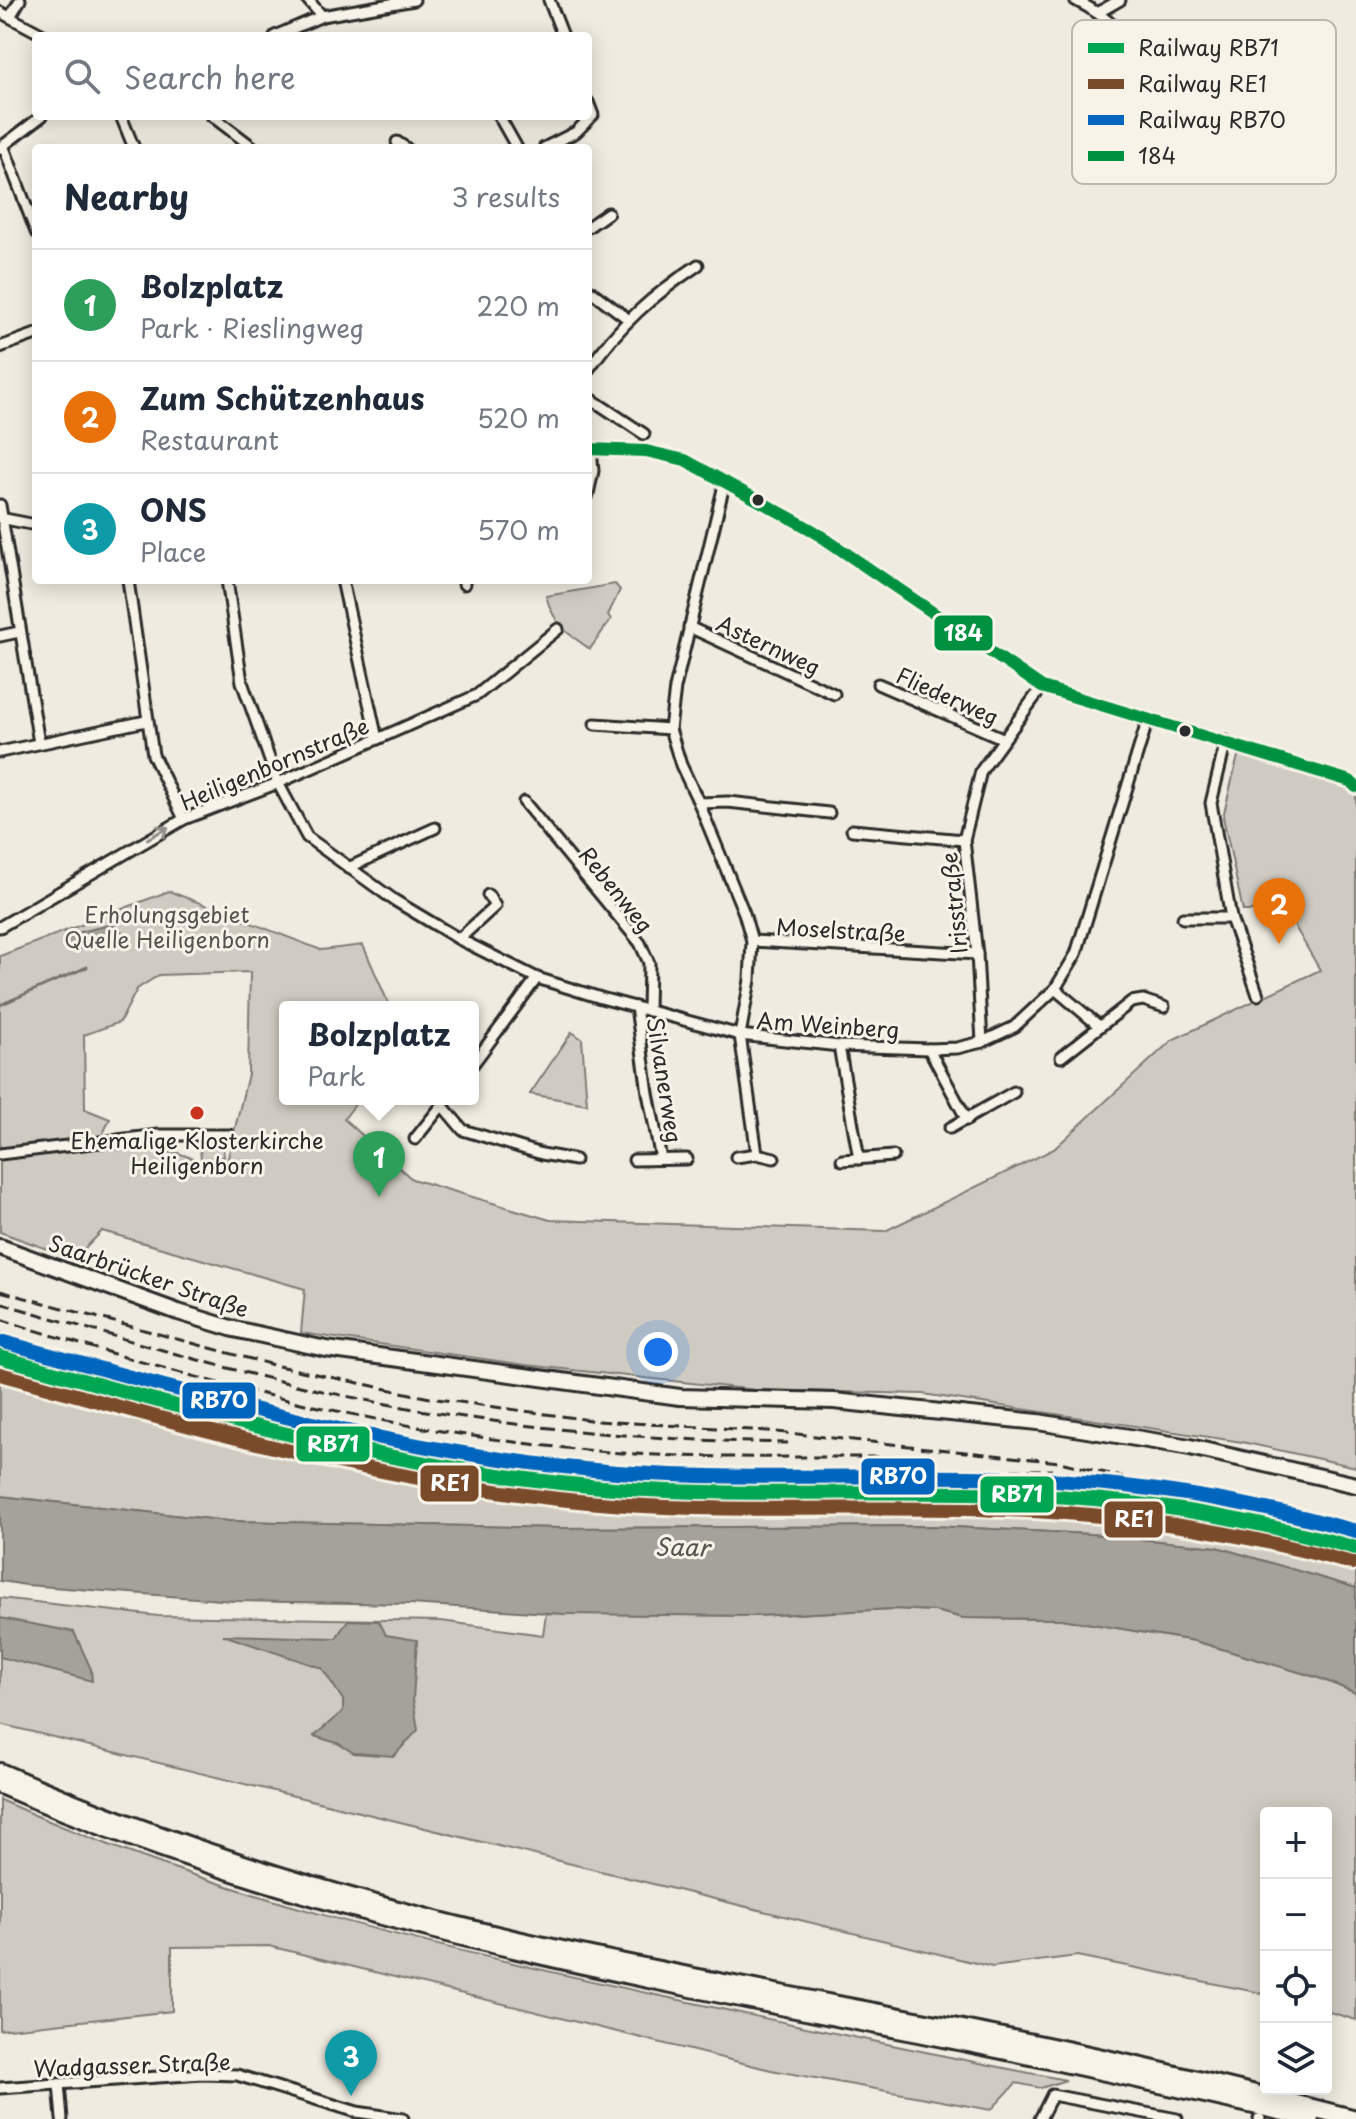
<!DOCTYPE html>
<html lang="en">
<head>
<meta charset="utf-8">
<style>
	:root { --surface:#fff; --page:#f2f2f3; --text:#1f2937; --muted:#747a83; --line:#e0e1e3; --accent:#111827 }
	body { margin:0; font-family:"Playpen Sans",sans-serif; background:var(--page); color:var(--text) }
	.controls { position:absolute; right:24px; bottom:24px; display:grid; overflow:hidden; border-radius:8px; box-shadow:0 4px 20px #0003 }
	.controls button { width:72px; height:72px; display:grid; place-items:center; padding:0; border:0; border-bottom:2px solid var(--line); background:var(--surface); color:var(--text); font:40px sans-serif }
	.you { position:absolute; left:658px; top:1352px; width:28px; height:28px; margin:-20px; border:6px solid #fff; border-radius:50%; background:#1a73e8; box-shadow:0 0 0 12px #1a73e833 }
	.badge { display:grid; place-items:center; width:52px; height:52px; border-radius:50%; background:var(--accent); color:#fff; font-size:26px; font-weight:700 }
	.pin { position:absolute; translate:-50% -66px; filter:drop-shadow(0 2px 4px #0008) }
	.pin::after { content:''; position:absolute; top:42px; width:28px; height:24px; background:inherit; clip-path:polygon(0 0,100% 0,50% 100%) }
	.popup { position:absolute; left:279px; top:1001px; width:200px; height:104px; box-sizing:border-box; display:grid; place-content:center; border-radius:8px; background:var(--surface); filter:drop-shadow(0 2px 6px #0005); font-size:26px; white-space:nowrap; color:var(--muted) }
	.popup b { font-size:30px; color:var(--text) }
	.popup::after { content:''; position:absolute; left:50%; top:100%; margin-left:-16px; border:16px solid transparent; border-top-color:var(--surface) }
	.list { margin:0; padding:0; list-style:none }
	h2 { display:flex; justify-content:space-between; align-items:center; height:104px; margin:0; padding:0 32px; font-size:34px }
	h2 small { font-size:26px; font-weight:400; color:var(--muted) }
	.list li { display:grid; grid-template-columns:52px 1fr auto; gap:24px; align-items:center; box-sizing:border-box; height:112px; padding:0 32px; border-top:2px solid var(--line) }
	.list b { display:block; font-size:30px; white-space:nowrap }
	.list p { margin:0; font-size:26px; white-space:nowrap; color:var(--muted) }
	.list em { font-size:26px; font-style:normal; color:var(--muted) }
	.icon { flex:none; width:44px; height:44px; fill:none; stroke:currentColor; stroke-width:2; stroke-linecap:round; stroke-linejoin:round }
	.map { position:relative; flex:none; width:1356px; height:2119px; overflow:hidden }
	.search { position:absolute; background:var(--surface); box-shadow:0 4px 20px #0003; left:32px; top:32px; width:560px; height:88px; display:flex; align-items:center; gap:20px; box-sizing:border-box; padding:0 28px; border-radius:8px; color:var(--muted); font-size:30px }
	.panel { position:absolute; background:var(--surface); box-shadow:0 4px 20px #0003; left:32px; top:144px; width:560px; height:440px; border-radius:8px }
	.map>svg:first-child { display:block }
</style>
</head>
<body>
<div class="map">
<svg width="1356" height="2119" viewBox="0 0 1356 2119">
	<rect width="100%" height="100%" fill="#efebe0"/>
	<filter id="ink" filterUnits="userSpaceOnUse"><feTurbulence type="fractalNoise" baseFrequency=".0125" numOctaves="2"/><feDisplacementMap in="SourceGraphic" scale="16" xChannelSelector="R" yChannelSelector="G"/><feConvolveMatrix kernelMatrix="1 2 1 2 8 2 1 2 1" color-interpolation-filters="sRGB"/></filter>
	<g filter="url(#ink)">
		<g fill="#cfcbc2" stroke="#7d7b76" stroke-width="2" fill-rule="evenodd">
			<path d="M615,584L620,590L608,615L611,619L590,649C565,632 555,626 546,596Z"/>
			<path d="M1239,752L1350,787L1356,792V1467L1242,1442L923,1394L755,1390L526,1365L301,1333L305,1289L102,1231L75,1259L0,1232V956L169,891L321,950L363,945L390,1007H285V1099H359L344,1119L412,1179L550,1220L885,1231L1054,1149L1172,1040L1320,970L1286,911H1243L1223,817ZM250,972L248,1074L225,1170L178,1153L96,1148L110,1119L85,1109L84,1035L120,1022L137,989L159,975Z"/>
			<polygon points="572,1032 582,1039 587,1104 530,1094"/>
			<polygon points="222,1139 224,1157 201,1159 199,1141"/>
			<polygon points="0,1364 271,1438 508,1482 634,1496 738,1501 1013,1501 1153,1511 1218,1521 1356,1557 1356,1588 1217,1547 1090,1534 934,1526 561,1528 229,1521 0,1496"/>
			<polygon points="0,1598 158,1616 441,1621 543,1635 546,1613 755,1616 892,1609 935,1611 963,1618 1062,1619 1195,1641 1319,1678 1356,1693 1356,2020 1326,2011 1326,1813 1266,1813 1266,1994 1077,1956 992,1967 0,1724"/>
			<path d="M0,1800C214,1896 441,1949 670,1998C802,2026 934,2055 1066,2080L1041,2088L1016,2083L991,2110L771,2070L269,1946L172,1947V2011L0,2030Z"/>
		</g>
		<g fill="#a4a29a" stroke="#74726e" stroke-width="2">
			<path d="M109,925L117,927L122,932C114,947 82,952 67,947L65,940L80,932Z"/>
			<polygon points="0,1496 229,1521 561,1528 934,1526 1090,1534 1217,1547 1356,1588 1356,1693 1319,1678 1195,1641 1062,1619 963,1618 935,1611 892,1609 755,1616 564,1614 410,1604 234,1601 26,1585 0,1581"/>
			<polygon points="0,1618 74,1632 91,1669 92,1681 0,1657"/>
			<polygon points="348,1620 379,1621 386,1635 417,1640 413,1699 418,1730 394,1756 354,1753 337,1743 314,1736 343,1711 343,1700 322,1668 223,1635 336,1638"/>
		</g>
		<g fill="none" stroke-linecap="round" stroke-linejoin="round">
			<polyline stroke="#74726e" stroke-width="3" points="0,1005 87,967"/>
			<g stroke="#2b2b2b" stroke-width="15">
				<g id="street">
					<polyline points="308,0 322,16"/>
					<polyline points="549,0 563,36"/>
					<path d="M1075,0C1122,23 1148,61 1180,101"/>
					<polyline points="0,12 45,36"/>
					<polyline points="1099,12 1120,0"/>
					<polyline points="10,17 20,0"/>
					<polyline points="275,36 322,16 414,0"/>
					<polyline points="121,116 134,148"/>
					<polyline points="212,116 254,148"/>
					<polyline points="499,116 517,148"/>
					<polyline points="397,142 406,148"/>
					<polyline points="3,145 36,232"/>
					<polyline points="0,148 42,116"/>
					<polyline points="544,148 576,132 593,115 588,102"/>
					<polyline points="588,227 608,213"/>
					<polyline points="588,289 628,319"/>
					<polyline points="0,347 36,334"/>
					<path d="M588,370C620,324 652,296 698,265"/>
					<polyline points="588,397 644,434"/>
					<polyline points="588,449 646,451 685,460 725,481 812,530 1042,687 1350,781 1356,787"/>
					<polyline points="725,481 675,688 670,729 681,765 699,803 744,913 752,941 750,980 740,1035 757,1154"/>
					<polyline points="588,494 593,471 591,449"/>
					<polyline points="0,505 39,743"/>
					<polyline points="0,518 36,525"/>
					<polyline points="128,580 153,755 184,819"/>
					<polyline points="227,580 242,682 278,783 307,837 394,900 459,939 537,978 601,998 740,1035 839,1046 929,1049 957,1048 982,1042 1014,1027 1055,989 1076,954 1148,719"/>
					<polyline points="342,580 377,739"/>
					<polyline points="464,580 464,584"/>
					<polyline points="689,627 834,694"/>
					<polyline points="0,636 19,632"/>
					<polyline points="878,684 1002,738"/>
					<polyline points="595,724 670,729"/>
					<polyline points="1226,741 1211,803 1231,918 1258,995"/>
					<polyline points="0,752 146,721"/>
					<polyline points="524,802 640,943 649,963 648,1011"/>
					<polyline points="699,803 728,802 829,813"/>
					<polyline points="852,830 964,840"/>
					<polyline points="348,868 435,828"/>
					<polyline points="1183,918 1231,918"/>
					<polyline points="0,927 184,819 278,783 477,695 558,629"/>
					<polyline points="459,939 495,906 488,895"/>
					<polyline points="752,941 977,954"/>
					<polyline points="1055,989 1099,1026"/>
					<polyline points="636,1007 648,1093 661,1159"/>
					<polyline points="982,1042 977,954 964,840 981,771 1042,687"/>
					<polyline points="839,1046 859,1159"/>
					<polyline points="929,1049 967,1120"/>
					<polyline points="1061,1057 1131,1002 1143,1000 1164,1007"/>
					<polyline points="473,1064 537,978"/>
					<polyline points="442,1105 463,1130 542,1154 575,1160"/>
					<polyline points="950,1128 1014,1092"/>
					<polyline points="415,1139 447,1099"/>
					<polyline points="0,1154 159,1135 229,1135"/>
					<polyline points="736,1157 757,1154 774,1158"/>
					<polyline points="634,1160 687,1159"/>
					<polyline points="842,1160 893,1156"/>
					<polyline points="59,2084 62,2119"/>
					<polyline points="0,2088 202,2074 237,2075 357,2112 403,2119"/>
					<polyline points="1040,2119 1052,2095 1177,2119"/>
					<polyline points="1259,2119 1260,2119"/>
				</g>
			</g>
			<g stroke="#2b2b2b" stroke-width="20">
				<polyline id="primary" points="0,1247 178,1312 234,1329 326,1349 680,1397 834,1401 1038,1422 1190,1447 1356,1485"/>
			</g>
			<g stroke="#2b2b2b" stroke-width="22">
				<g id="highway">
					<path d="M0,1772C168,1845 344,1900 522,1941C685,1978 849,2006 1013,2039C1128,2062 1242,2090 1356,2119"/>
					<path d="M0,1785C298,1914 601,1971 918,2033C1049,2059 1180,2088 1310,2118"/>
				</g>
			</g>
			<use href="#street" stroke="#f7f3e8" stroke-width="9"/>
			<use href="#primary" stroke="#f7f3e8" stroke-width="14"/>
			<use href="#highway" stroke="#f7f3e8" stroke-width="16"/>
			<g stroke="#2b2b2b" stroke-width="3" stroke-dasharray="12 6" stroke-linecap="butt">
				<polyline points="0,1291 273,1365 430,1398 597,1421 768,1431 1060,1462 1139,1481 1297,1509 1356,1526"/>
				<path d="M0,1303C108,1334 217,1368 327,1392C479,1425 633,1440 788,1443"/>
				<path d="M0,1319C206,1385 420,1440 636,1454C735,1460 834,1455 932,1458"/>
				<path d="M0,1333C44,1348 89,1359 133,1371C300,1419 468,1455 642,1467C779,1477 916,1467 1052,1470"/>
			</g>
			<g stroke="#f7f3e8" stroke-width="18">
				<polyline id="bus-1" points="588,449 646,451 685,460 812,530 1042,687 1350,781 1356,787"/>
			</g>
			<use href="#bus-1" stroke="#009140" stroke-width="12"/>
			<g stroke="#f7f3e8" stroke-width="20">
				<path id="rail-1" d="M0,1357C202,1414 404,1472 614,1488C755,1498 896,1488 1036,1495C1145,1500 1251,1519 1356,1548"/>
			</g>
			<g stroke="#f7f3e8" stroke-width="20">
				<path id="rail-2" d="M0,1374C202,1430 402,1488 612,1504C752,1514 893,1504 1033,1511C1141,1516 1247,1534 1352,1563"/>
			</g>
			<g stroke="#f7f3e8" stroke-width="20">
				<path id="rail-3" d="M4,1342C206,1398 407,1456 617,1472C757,1482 897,1472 1037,1479C1145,1484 1252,1502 1356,1531"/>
			</g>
			<use href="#rail-1" stroke="#00a651" stroke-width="14"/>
			<use href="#rail-2" stroke="#7a4b2a" stroke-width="14"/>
			<use href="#rail-3" stroke="#0065bd" stroke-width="14"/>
		</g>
		<defs><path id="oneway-shaft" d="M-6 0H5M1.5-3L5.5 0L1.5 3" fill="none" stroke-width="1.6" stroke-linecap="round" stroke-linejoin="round" transform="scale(2)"/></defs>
		<use stroke="#918f8a" href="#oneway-shaft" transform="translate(158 833) rotate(-29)"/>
	</g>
	<g fill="#2b2b2b" stroke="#f7f3e8" stroke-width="3">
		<circle cx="758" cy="500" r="7"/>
		<circle cx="1185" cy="731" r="7"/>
	</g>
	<circle fill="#c8321e" stroke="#f7f3e8" stroke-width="3" cx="197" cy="1113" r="8"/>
	<g text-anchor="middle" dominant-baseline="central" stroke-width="6" stroke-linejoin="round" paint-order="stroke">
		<g font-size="22" fill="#2b2b2b" stroke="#f7f3e8">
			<text transform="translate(769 644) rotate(25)">Asternweg</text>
			<text transform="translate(948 695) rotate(24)">Fliederweg</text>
			<text transform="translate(274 763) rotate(-23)">Heiligenbornstraße</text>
			<text transform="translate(617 889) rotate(51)">Rebenweg</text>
			<text transform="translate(953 903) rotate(-96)">Irisstraße</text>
			<text transform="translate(841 929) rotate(3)">Moselstraße</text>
			<text transform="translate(828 1024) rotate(4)">Am Weinberg</text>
			<text transform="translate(666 1080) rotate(81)">Silvanerweg</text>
			<text transform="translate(149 1275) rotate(19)">Saarbrücker Straße</text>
			<text transform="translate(132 2064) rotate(-2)">Wadgasser Straße</text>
		</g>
		<g font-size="22" fill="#545351" stroke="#f7f3e8">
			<text x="167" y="913">Erholungsgebiet<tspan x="167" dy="25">Quelle Heiligenborn</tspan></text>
		</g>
		<g font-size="22" fill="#2b2b2b" stroke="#f7f3e8">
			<text x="197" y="1139">Ehemalige Klosterkirche<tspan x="197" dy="25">Heiligenborn</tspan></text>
		</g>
		<g font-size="24" font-style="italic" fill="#555552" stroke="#f7f3e8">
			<text transform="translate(682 1546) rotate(1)">Saar</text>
		</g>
	</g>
	<rect x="1072" y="20" width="264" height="164" rx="12" fill="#f7f3e8" stroke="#bab7af" stroke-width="2"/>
	<rect x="1088" y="43" width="36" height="10" fill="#00a651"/>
	<rect x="1088" y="79" width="36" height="10" fill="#7a4b2a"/>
	<rect x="1088" y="115" width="36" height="10" fill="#0065bd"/>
	<rect x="1088" y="151" width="36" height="10" fill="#009140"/>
	<g font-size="22" fill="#2b2b2b">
		<text x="1138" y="56">Railway RB71</text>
		<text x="1138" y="92">Railway RE1</text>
		<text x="1138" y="128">Railway RB70</text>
		<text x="1138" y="164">184</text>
	</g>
	<g stroke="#f7f3e8" stroke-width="3">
		<rect x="933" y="614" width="61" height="38" rx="8" fill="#009140"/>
		<rect x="181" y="1381" width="76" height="39" rx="8" fill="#0065bd"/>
		<rect x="295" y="1425" width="76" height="38" rx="8" fill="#00a651"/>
		<rect x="860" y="1457" width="76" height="39" rx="8" fill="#0065bd"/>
		<rect x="419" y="1464" width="61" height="39" rx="8" fill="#7a4b2a"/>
		<rect x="979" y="1475" width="76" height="39" rx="8" fill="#00a651"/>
		<rect x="1103" y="1500" width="61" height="39" rx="8" fill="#7a4b2a"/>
	</g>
	<g font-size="22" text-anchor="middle" font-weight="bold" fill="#fff">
		<text x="963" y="641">184</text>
		<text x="219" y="1408">RB70</text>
		<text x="333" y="1452">RB71</text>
		<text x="898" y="1484">RB70</text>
		<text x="450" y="1491">RE1</text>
		<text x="1017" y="1502">RB71</text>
		<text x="1134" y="1527">RE1</text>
	</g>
</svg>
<div class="controls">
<button>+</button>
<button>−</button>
<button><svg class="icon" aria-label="locate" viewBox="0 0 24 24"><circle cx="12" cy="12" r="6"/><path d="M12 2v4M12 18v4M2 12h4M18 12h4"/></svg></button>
<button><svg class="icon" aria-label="layers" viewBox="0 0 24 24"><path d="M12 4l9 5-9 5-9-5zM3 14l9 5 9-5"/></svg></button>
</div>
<div class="you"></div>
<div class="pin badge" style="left:379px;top:1197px;background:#2e9e5b">1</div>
<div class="popup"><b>Bolzplatz</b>Park</div>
<div class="pin badge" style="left:1279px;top:944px;background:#e8710a">2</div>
<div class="pin badge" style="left:351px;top:2096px;background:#0f9aa8">3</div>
<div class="search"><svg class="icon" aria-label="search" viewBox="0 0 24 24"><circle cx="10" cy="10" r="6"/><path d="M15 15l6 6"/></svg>Search here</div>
<section class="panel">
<h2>Nearby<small>3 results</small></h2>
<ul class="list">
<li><span class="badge" style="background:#2e9e5b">1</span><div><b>Bolzplatz</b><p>Park · Rieslingweg</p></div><em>220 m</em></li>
<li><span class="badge" style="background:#e8710a">2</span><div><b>Zum Schützenhaus</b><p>Restaurant</p></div><em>520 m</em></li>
<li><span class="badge" style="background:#0f9aa8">3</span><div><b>ONS</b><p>Place</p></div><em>570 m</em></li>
</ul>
</section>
</div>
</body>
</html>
